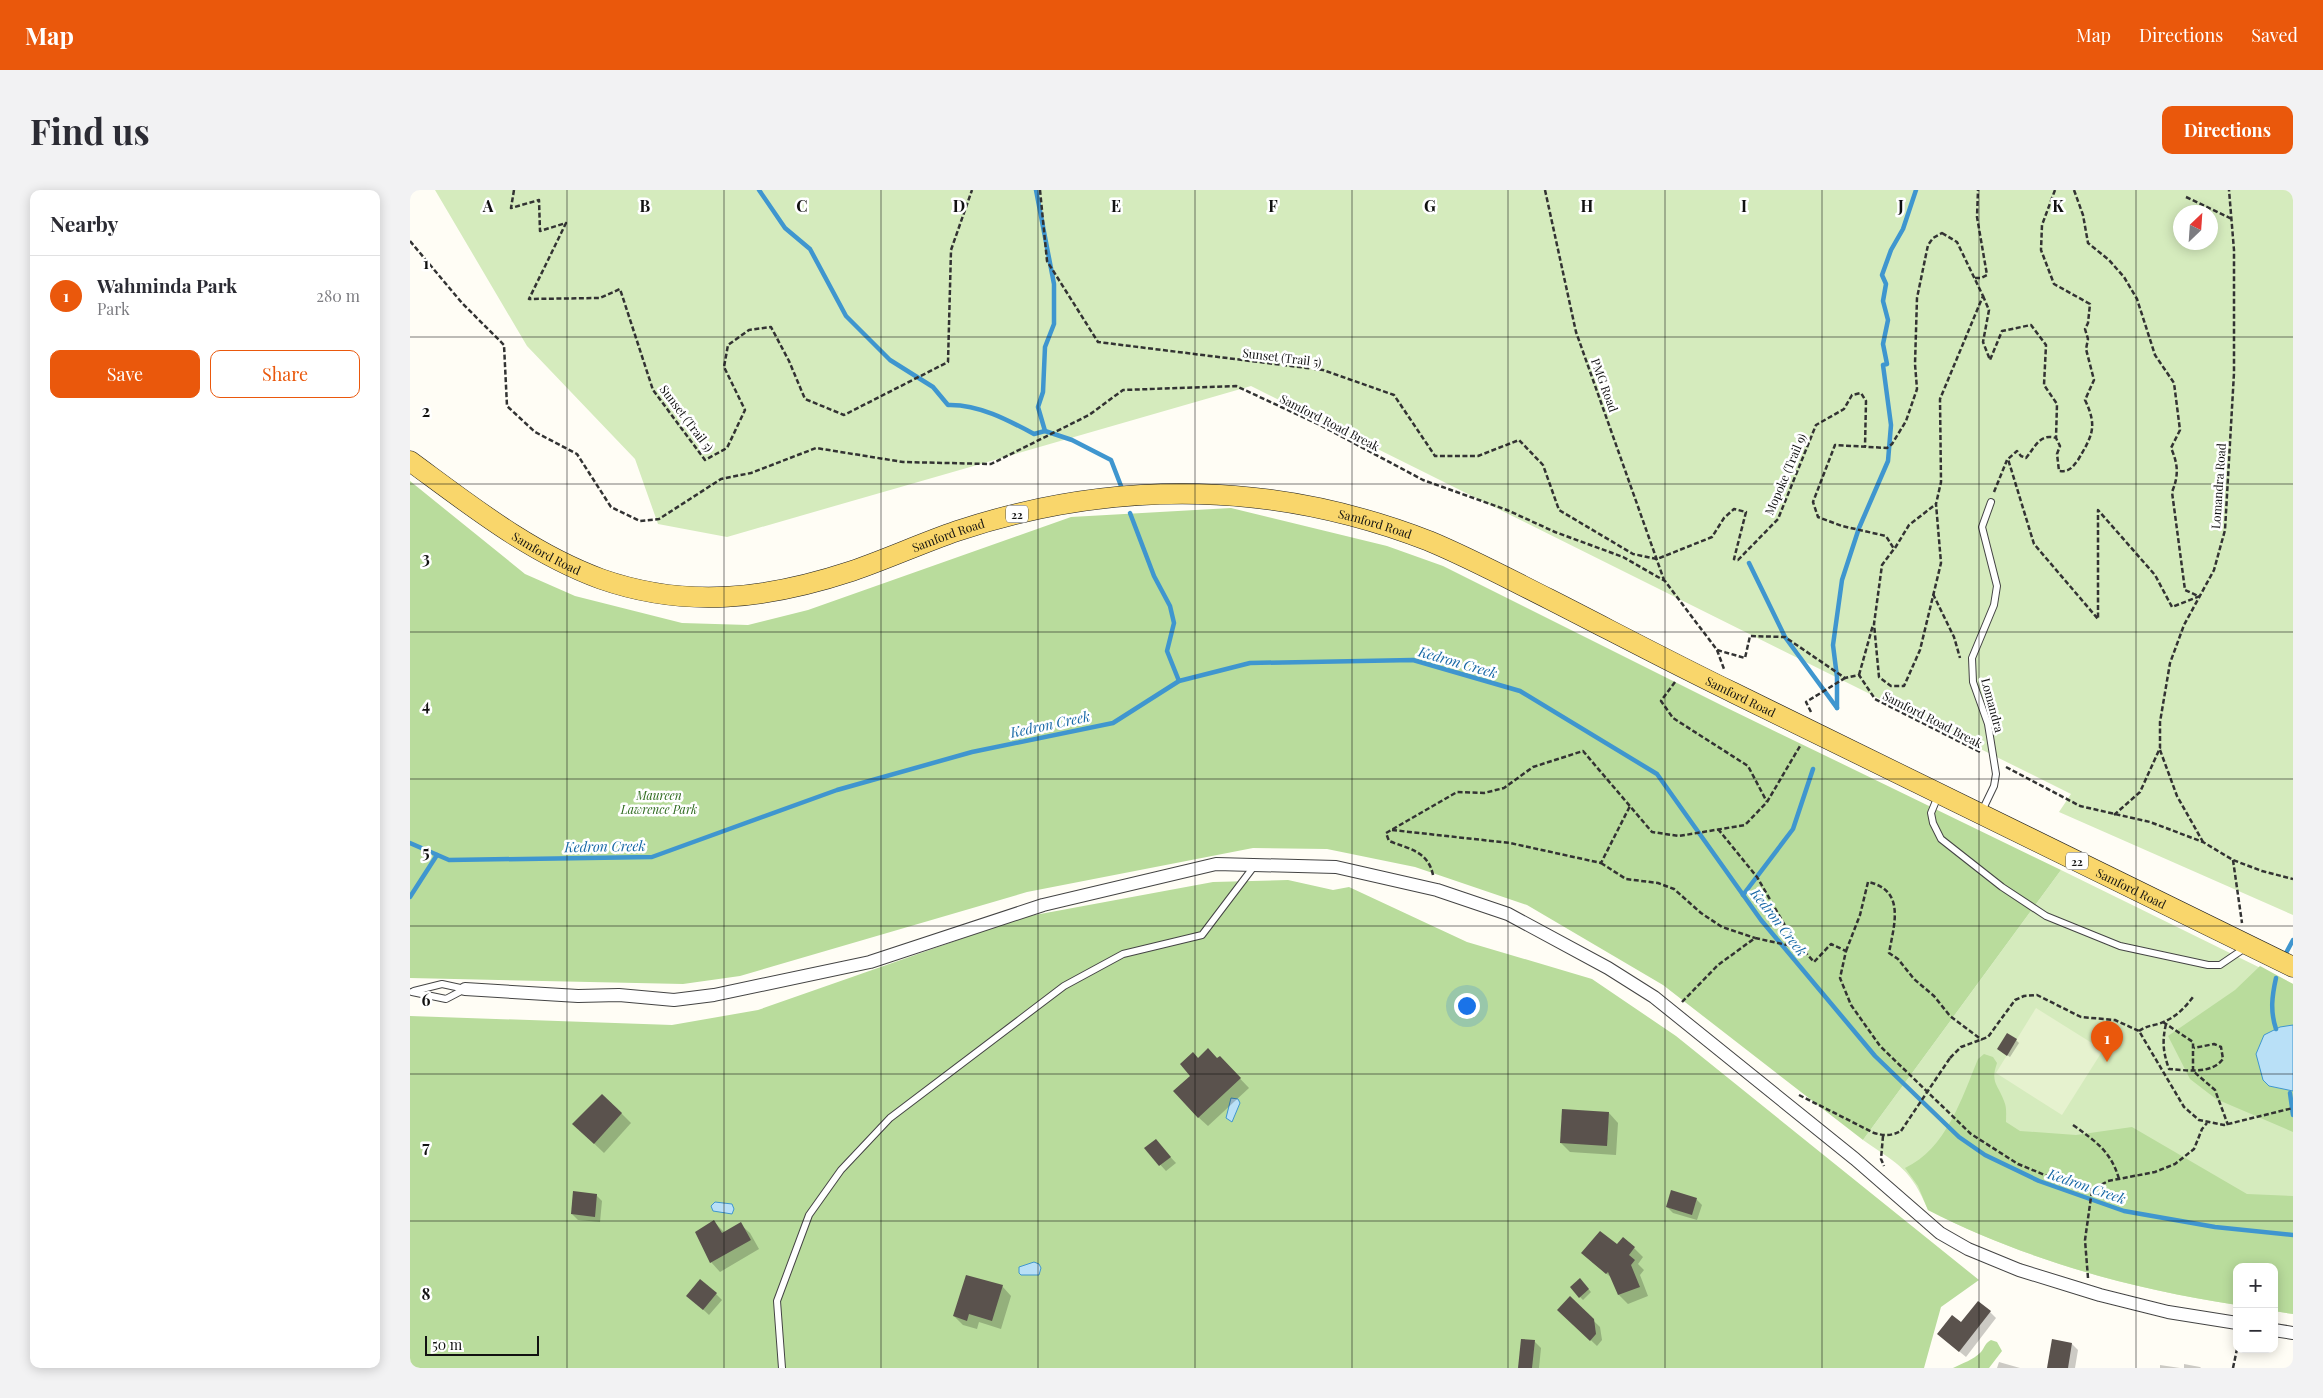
<!DOCTYPE html>
<html lang="en">
<head>
<meta charset="utf-8">
<style>
	:root { --surface:#fff; --page:#f2f2f3; --text:#2b2b33; --muted:#7c7c81; --line:#e1e1e2; --accent:#ea580c }
	body { margin:0; font-family:"Playfair Display",serif; background:var(--page); color:var(--text) }
	.controls { position:absolute; right:15px; bottom:15px; display:grid; overflow:hidden; border-radius:10px; box-shadow:0 2px 12px #0003 }
	.controls button { width:45px; height:45px; display:grid; place-items:center; padding:0; border:0; border-bottom:1px solid var(--line); background:var(--surface); color:var(--text); font:25px sans-serif }
	.compass { position:absolute; left:1763px; top:15px; width:45px; height:45px; border-radius:50%; background:var(--surface); box-shadow:0 2px 12px #0003; rotate:25deg }
	.scale { position:absolute; left:15px; bottom:12px; width:114px; box-sizing:border-box; padding-left:5px; border:2px solid #111; border-top:0; font-size:14px; line-height:18px; white-space:nowrap; color:#111; -webkit-text-stroke:4px #fff; paint-order:stroke }
	.you { position:absolute; left:1056px; top:815px; width:18px; height:18px; margin:-12px; border:4px solid #fff; border-radius:50%; background:#1a73e8; box-shadow:0 0 0 8px #1a73e833 }
	.badge { display:grid; place-items:center; width:32px; height:32px; border-radius:50%; background:var(--accent); color:#fff; font-size:16px; font-weight:700 }
	.pin { position:absolute; translate:-50% -41px; filter:drop-shadow(0 1px 2px #0008) }
	.pin::after { content:''; position:absolute; top:26px; width:18px; height:15px; background:inherit; clip-path:polygon(0 0,100% 0,50% 100%) }
	.list { margin:0; padding:0; list-style:none }
	h2 { display:flex; justify-content:space-between; align-items:center; height:65px; margin:0; padding:0 20px; font-size:21px }
	h2 small { font-size:16px; font-weight:400; color:var(--muted) }
	.list li { display:grid; grid-template-columns:32px 1fr auto; gap:15px; align-items:center; box-sizing:border-box; height:80px; padding:0 20px; border-top:1px solid var(--line) }
	.list b { display:block; font-size:19px; white-space:nowrap }
	.list p { margin:0; font-size:16px; white-space:nowrap; color:var(--muted) }
	.list em { font-size:16px; font-style:normal; color:var(--muted) }
	.actions { display:flex; gap:10px; padding:15px 20px }
	.actions a { flex:1; padding:11px 0; border:1px solid var(--accent); border-radius:10px; text-align:center; font-size:18px; color:var(--accent) }
	.actions .main { background:var(--accent); color:#fff }
	.map { position:relative; flex:none; width:1883px; height:1178px; overflow:hidden; border-radius:10px }
	header { display:flex; align-items:center; gap:30px; box-sizing:border-box; height:70px; padding:0 25px; background:var(--accent); color:#fff }
	header strong { font-size:24px }
	nav { display:flex; gap:28px; margin-inline-start:auto; font-size:18px }
	.intro { display:flex; align-items:center; justify-content:space-between; box-sizing:border-box; height:120px; padding:0 30px }
	h1 { margin:0; font-size:35px }
	.button { padding:12px 22px; border-radius:10px; background:var(--accent); color:#fff; font-size:18px; font-weight:700 }
	main { display:flex; gap:30px; padding:0 30px }
	aside { flex:1; background:var(--surface); border-radius:10px; box-shadow:0 2px 12px #0003 }
	.map>svg:first-child { display:block }
</style>
</head>
<body>
<header>
<strong>Map</strong>
<nav><a>Map</a><a>Directions</a><a>Saved</a></nav>
</header>
<div class="intro"><h1>Find us</h1><a class="button">Directions</a></div>
<main>
<aside>
<h2>Nearby<small></small></h2>
<ul class="list">
<li><span class="badge">1</span><div><b>Wahminda Park</b><p>Park</p></div><em>280 m</em></li>
</ul>
<div class="actions"><a class="main">Save</a><a>Share</a></div>
</aside>
<div class="map">
<svg width="1883" height="1178" viewBox="0 0 1883 1178">
	<rect width="100%" height="100%" fill="#fffdf5"/>
	<g fill="#d5ebbd" fill-rule="evenodd">
		<path d="M25,0H1883V725L1649,622L1661,604L841,196L317,347L248,334L225,269L117,156ZM1770,22H1800V52H1770Z"/>
		<path d="M1651,680L1883,794V1124L1864,1121V1077H1827V1115C1720,1099 1614,1069 1518,1020C1501,979 1489,975 1453,950Z"/>
	</g>
	<g fill="#b9dc9c">
		<polygon points="0,291 115,384 165,406 272,433 338,435 398,420 661,327 821,318 977,356 1033,376 1311,515 1651,680 1453,950 1253,795 1117,715 1005,677 917,659 843,658 617,702 330,786 273,794 0,788"/>
		<polygon points="878,690 923,700 939,697 1057,752 1182,789 1266,846 1569,1090 1531,1117 1514,1178 0,1178 0,826 262,835 348,820 614,727 803,692"/>
		<polygon points="1850,776 1883,794 1883,942 1806,909 1780,889 1758,846 1825,800"/>
		<path d="M1574,864L1583,867L1587,873C1580,893 1588,894 1594,911C1597,917 1596,926 1596,932L1610,941L1666,945L1722,937L1837,1004L1883,1006V1124L1864,1121V1077H1827V1115C1720,1099 1614,1069 1518,1020L1508,996L1495,978C1536,959 1552,908 1568,869Z"/>
		<path d="M1581,1150L1587,1152L1592,1161L1579,1178H1543C1553,1173 1563,1170 1571,1162C1575,1157 1575,1153 1581,1150Z"/>
	</g>
	<polygon fill="#e6f2cf" points="1626,818 1693,860 1652,925 1586,883"/>
	<g fill="#b9e0f7" stroke="#3f96cf">
		<polygon points="1883,835 1883,901 1859,896 1853,890 1846,864 1854,845 1870,837"/>
		<polygon points="821,908 828,909 830,913 822,932 816,928"/>
		<polygon points="305,1012 322,1014 324,1019 322,1024 303,1021 301,1016"/>
		<polygon points="624,1072 629,1074 631,1078 629,1085 611,1085 609,1083 609,1077"/>
	</g>
	<g fill="#0003">
		<polygon points="1606,850 1609,853 1600,867 1588,859"/>
		<polygon points="788,869 808,869 819,877 839,898 798,936 788,927 782,886"/>
		<polygon points="211,923 221,933 194,963 173,943"/>
		<polygon points="1199,923 1208,933 1206,965 1160,962 1151,953"/>
		<polygon points="751,957 766,973 756,981 736,959"/>
		<polygon points="186,1005 192,1011 190,1032 168,1030 162,1024"/>
		<polygon points="1286,1009 1292,1015 1287,1030 1263,1023 1257,1017"/>
		<polygon points="304,1032 315,1043 330,1034 340,1043 349,1059 310,1082 301,1072 286,1042"/>
		<polygon points="1224,1058 1233,1067 1228,1074 1234,1080 1230,1085 1238,1106 1218,1114 1209,1105 1203,1089 1182,1072"/>
		<polygon points="1170,1090 1181,1102 1173,1110 1161,1098"/>
		<polygon points="592,1096 601,1106 591,1139 569,1132 567,1139 553,1135 544,1126"/>
		<polygon points="306,1104 312,1110 299,1125 284,1111"/>
		<polygon points="1160,1108 1190,1137 1192,1150 1187,1156 1149,1120"/>
		<polygon points="1580,1122 1586,1128 1556,1167 1528,1144"/>
		<polygon points="1112,1150 1125,1152 1131,1158 1129,1178 1110,1178"/>
		<polygon points="1643,1151 1662,1154 1668,1160 1665,1178 1638,1178"/>
		<polygon points="1589,1172 1610,1178 1587,1178"/>
		<polygon points="1774,1174 1790,1177 1791,1178 1774,1178"/>
		<polygon points="1750,1175 1770,1178 1750,1178"/>
	</g>
	<g fill="none" stroke-linecap="round" stroke-linejoin="round">
		<g stroke="#3f96cf" stroke-width="4.5">
			<path d="M349,0L375,38L400,59L436,126L480,170L523,197L538,215C568,214 598,230 624,244L635,241L662,250L701,270L711,296"/>
			<polyline points="626,0 644,94 644,134 635,157 633,202 628,217 635,241"/>
			<polyline points="720,323 744,386 760,416 764,433 757,461 769,491"/>
			<polyline points="1339,373 1375,447 1427,518"/>
			<polyline points="1427,518 1427,487 1423,455 1432,390 1449,338 1478,271 1481,235 1473,175 1477,174 1473,154 1478,130 1473,111 1476,94 1472,85 1481,60 1493,39 1506,0"/>
			<polyline points="0,653 39,670 242,667 427,600 562,562 703,533 769,491 840,473 1003,470 1110,501 1247,584 1351,730 1465,866 1549,947 1575,965 1629,991 1714,1021 1805,1037 1883,1045"/>
			<polyline points="1333,705 1383,639 1403,579"/>
			<polyline points="0,707 27,665"/>
			<polyline points="1876,763 1883,750"/>
			<path d="M1866,788C1862,806 1860,821 1866,839"/>
			<polyline points="1880,903 1883,925"/>
		</g>
	</g>
	<g fill="#5a524d">
		<polygon points="1597,843 1607,849 1597,866 1587,859"/>
		<polygon points="798,858 807,868 810,866 831,888 788,928 763,901 780,886 770,874 783,862 788,868"/>
		<polygon points="192,904 212,923 184,954 162,934"/>
		<polygon points="1152,919 1199,922 1197,956 1150,953"/>
		<polygon points="746,949 761,967 749,976 734,958"/>
		<polygon points="1261,1000 1287,1008 1282,1025 1256,1017"/>
		<polygon points="163,1001 187,1004 185,1027 161,1024"/>
		<polygon points="304,1030 312,1043 331,1032 341,1050 300,1073 285,1042"/>
		<polygon points="1190,1041 1207,1054 1213,1047 1225,1057 1219,1065 1225,1070 1221,1075 1230,1097 1208,1105 1198,1082 1196,1084 1171,1063"/>
		<polygon points="556,1085 593,1095 582,1131 559,1124 557,1131 543,1126"/>
		<polygon points="1170,1088 1179,1099 1169,1108 1160,1097"/>
		<polygon points="290,1089 307,1103 293,1120 276,1106"/>
		<polygon points="1160,1106 1184,1129 1186,1144 1180,1151 1147,1120"/>
		<polygon points="1568,1111 1581,1121 1549,1162 1527,1144 1542,1125 1551,1132"/>
		<polygon points="1111,1149 1125,1150 1122,1178 1108,1178"/>
		<polygon points="1642,1149 1662,1153 1658,1178 1637,1178"/>
	</g>
	<g fill="none" stroke-linecap="round" stroke-linejoin="round">
		<g stroke="#444" stroke-width="8">
			<g id="service">
				<polyline points="1528,606 1521,623 1523,633 1531,649 1592,697 1636,726 1710,756 1798,775 1810,775 1835,758"/>
				<polyline points="1571,623 1584,596 1586,584 1578,534 1563,492 1562,468 1584,415 1587,396 1572,337 1581,312"/>
				<polyline points="4,801 32,794 55,799"/>
				<polyline points="2,802 36,809 55,799"/>
				<polyline points="372,1178 367,1111 399,1025 431,980 480,928 654,796 713,764 792,745 845,675"/>
			</g>
		</g>
		<g stroke="#444" stroke-width="14">
			<g id="minor">
				<polyline points="55,799 168,806 209,805 264,810 304,805 460,772 633,715 806,674 926,677 1027,700 1098,724 1198,778 1244,807 1445,969 1530,1043 1558,1059 1609,1080 1690,1105 1758,1122 1827,1133"/>
				<polyline points="1864,1140 1883,1143"/>
			</g>
		</g>
		<g stroke="#222" stroke-width="21">
			<g id="primary">
				<path id="s1" d="M0,271C60,315 120,363 191,389C277,419 357,409 442,381C477,369 512,353 547,341C625,315 707,302 789,304C867,306 947,323 1019,351C1060,368 1099,389 1139,409C1200,440 1260,472 1322,502C1509,594 1696,686 1883,777"/>
			</g>
		</g>
		<g stroke="#333" stroke-width="2.5" stroke-dasharray="5 2.5" stroke-linecap="butt">
			<polyline points="104,0 101,18 129,10 130,41 156,33 119,109 190,108 210,99 243,200 295,270 317,258 335,220 314,177 318,155 339,140 361,137 379,171 395,209 434,225 538,172 541,60 562,0"/>
			<polyline points="630,0 637,71 688,152 913,180 984,205 1025,266 1068,266 1109,250 1133,275 1149,320 1223,364 1247,369 1302,347 1314,328 1324,319 1336,322 1324,369 1328,370 1368,329 1406,235 1434,219 1442,205 1451,203 1456,211 1455,257"/>
			<polyline points="1135,0 1166,142 1254,390"/>
			<path d="M1645,0L1632,35L1631,60L1644,94L1680,114L1678,133L1675,139L1678,149L1676,159L1684,190L1675,210C1688,237 1682,246 1668,270C1662,278 1659,282 1649,281L1647,264L1650,256L1646,248C1630,243 1625,257 1616,268L1611,266L1607,261L1598,269L1624,354L1688,429V320L1745,385L1762,417L1790,406"/>
			<path d="M1664,0L1673,25L1678,53L1699,70L1714,87L1727,109L1745,165L1764,193L1770,240L1761,258C1768,274 1769,285 1762,302L1775,400L1788,406"/>
			<polyline points="1776,7 1822,29"/>
			<polygon points="1532,43 1547,52 1573,106 1530,209 1531,292 1526,314 1531,373 1510,460 1494,496 1481,496 1469,487 1464,434 1472,375 1484,359 1476,346 1432,336 1408,327 1403,312 1425,255 1477,258 1482,254 1496,231 1507,199 1505,174 1507,108 1518,55 1523,48"/>
			<polyline points="0,51 52,113 94,155 97,216 125,242 167,264 201,317 230,331 249,329 311,289 341,283 406,258 493,272 581,274 679,225 713,200 826,196 910,235 1013,290 1097,320 1145,342 1213,367 1255,391 1307,460 1335,468 1340,446 1375,447 1435,488 1449,485 1465,509 1572,563"/>
			<polyline points="1565,88 1571,88 1577,85 1567,27 1568,0"/>
			<polyline points="1573,106 1579,120 1573,152 1580,170 1592,141 1621,135 1636,155 1634,195 1647,214 1646,248"/>
			<polyline points="1584,302 1597,270"/>
			<polyline points="1485,358 1499,335 1526,314"/>
			<polyline points="1523,404 1544,447 1550,468"/>
			<polyline points="1307,460 1314,479"/>
			<polyline points="1449,485 1463,435"/>
			<polyline points="1265,492 1251,511 1263,528 1338,576 1357,612"/>
			<polyline points="1401,522 1396,512 1435,488"/>
			<polyline points="1750,560 1767,606 1793,652"/>
			<polyline points="1596,577 1670,616 1740,632 1793,652 1823,670 1852,681 1883,689"/>
			<polyline points="1704,625 1730,602 1750,558 1750,532 1760,473 1774,435 1804,380 1815,340 1824,183 1824,60 1819,0"/>
			<polyline points="1308,639 1347,687 1381,746 1404,772 1421,754 1436,761 1430,788 1441,815 1470,856 1561,944 1608,974 1664,997 1682,1000 1698,991 1745,982 1765,974 1784,959 1792,939 1797,933"/>
			<polyline points="982,640 1100,653 1191,673 1220,616"/>
			<polyline points="1823,670 1832,733"/>
			<polyline points="1191,673 1216,689 1248,693 1264,699 1291,723 1312,737 1345,748"/>
			<path d="M1023,685C1018,661 999,659 979,651L976,643L1047,602L1074,603L1094,598L1123,577L1173,561L1242,642L1269,646L1335,635L1357,612L1390,556"/>
			<path d="M1436,761L1450,725L1458,692C1496,700 1484,735 1479,763L1488,769L1504,789L1524,806L1540,826L1572,850"/>
			<polyline points="1272,812 1308,775 1345,748 1391,758"/>
			<polyline points="1753,832 1783,852 1783,881 1805,900 1818,935"/>
			<path d="M1756,834C1752,851 1753,862 1759,879C1776,880 1801,885 1813,869L1811,857L1804,854L1784,858"/>
			<path d="M1729,841C1736,836 1741,836 1748,834C1764,829 1774,819 1783,807"/>
			<polyline points="1540,868 1551,857 1578,847 1605,810 1614,806 1627,805 1671,827 1705,830 1729,841 1774,917 1789,930 1814,935 1883,918"/>
			<path d="M1389,905L1464,943C1475,946 1481,946 1491,941"/>
			<path d="M1663,935C1685,951 1701,961 1709,989"/>
			<polyline points="1473,946 1471,969 1474,976"/>
			<polyline points="1678,1088 1675,1050 1682,1000"/>
			<polyline points="1823,1178 1827,1159"/>
		</g>
		<use href="#service" stroke="#fff" stroke-width="6"/>
		<use href="#minor" stroke="#fff" stroke-width="12"/>
		<use href="#primary" stroke="#f9d66b" stroke-width="20"/>
		<polyline stroke="#333" stroke-width="2.5" stroke-dasharray="5 2.5" stroke-linecap="butt" points="1491,941 1540,868"/>
	</g>
	<path fill="none" stroke="#111" stroke-width="1" stroke-opacity="0.55" d="M157,0V1178M314,0V1178M471,0V1178M628,0V1178M785,0V1178M942,0V1178M1098,0V1178M1255,0V1178M1412,0V1178M1569,0V1178M1726,0V1178M0,147H1883M0,294H1883M0,442H1883M0,589H1883M0,736H1883M0,884H1883M0,1031H1883"/>
	<g text-anchor="middle" dominant-baseline="central" stroke-width="5" stroke-linejoin="round" paint-order="stroke">
		<g fill="#fff" stroke="#585858" stroke-width="1">
			<rect x="596" y="315.5" width="22" height="17" rx="4"/>
			<rect x="1656" y="662.5" width="22" height="17" rx="4"/>
		</g>
		<g font-size="11" font-weight="bold" fill="#111">
			<text x="607" y="324">22</text>
			<text x="1667" y="671">22</text>
		</g>
		<g font-size="12" fill="#111" stroke="#fff">
			<text transform="translate(872 167) rotate(7)">Sunset (Trail 5)</text>
			<text transform="translate(1195 195) rotate(70)">PMG Road</text>
			<text transform="translate(277 228) rotate(53)">Sunset (Trail 5)</text>
			<text transform="translate(920 232) rotate(27)">Samford Road Break</text>
			<text transform="translate(1375 284) rotate(-67)">Mopoke (Trail 9)</text>
			<text transform="translate(1808 296) rotate(-86)">Lomandra Road</text>
			<text stroke="none"><textPath href="#s1" startOffset="1019">Samford Road</textPath></text>
			<text stroke="none"><textPath href="#s1" startOffset="584">Samford Road</textPath></text>
			<text stroke="none"><textPath href="#s1" startOffset="165">Samford Road</textPath></text>
			<text stroke="none"><textPath href="#s1" startOffset="1424">Samford Road</textPath></text>
			<text transform="translate(1583 515) rotate(75)">Lomandra</text>
			<text transform="translate(1523 529) rotate(27)">Samford Road Break</text>
			<text stroke="none"><textPath href="#s1" startOffset="1859">Samford Road</textPath></text>
		</g>
		<g font-size="12" font-style="italic" fill="#2f6b1f" stroke="#fff">
			<text x="249" y="605">Maureen<tspan x="249" dy="14">Lawrence Park</tspan></text>
		</g>
		<g font-size="14" font-style="italic" fill="#1768a6" stroke="#fff">
			<text transform="translate(1048 472) rotate(16)">Kedron Creek</text>
			<text transform="translate(640 534) rotate(-12)">Kedron Creek</text>
			<text transform="translate(195 656) rotate(-1)">Kedron Creek</text>
			<text transform="translate(1369 732) rotate(52)">Kedron Creek</text>
			<text transform="translate(1677 996) rotate(19)">Kedron Creek</text>
		</g>
	</g>
	<g font-size="16" text-anchor="middle" font-weight="bold" fill="#111" stroke="#fff" stroke-width="5" stroke-linejoin="round" paint-order="stroke">
		<text x="78" y="22">A</text>
		<text x="235" y="22">B</text>
		<text x="392" y="22">C</text>
		<text x="549" y="22">D</text>
		<text x="706" y="22">E</text>
		<text x="863" y="22">F</text>
		<text x="1020" y="22">G</text>
		<text x="1177" y="22">H</text>
		<text x="1334" y="22">I</text>
		<text x="1491" y="22">J</text>
		<text x="1648" y="22">K</text>
		<text x="16" y="79">1</text>
		<text x="16" y="227">2</text>
		<text x="16" y="374">3</text>
		<text x="16" y="521">4</text>
		<text x="16" y="668">5</text>
		<text x="16" y="816">6</text>
		<text x="16" y="963">7</text>
		<text x="16" y="1110">8</text>
	</g>
</svg>
<div class="controls">
<button>+</button>
<button>−</button>
</div>
<svg class="compass" viewBox="-18 -18 36 36"><path d="M0-13l5 13h-10z" fill="#e53935"/><path d="M0 13l5-13h-10z" fill="#7c7c81"/></svg>
<div class="scale">50 m</div>
<div class="you"></div>
<div class="pin badge" style="left:1697px;top:872px">1</div>
</div>
</main>
</body>
</html>
